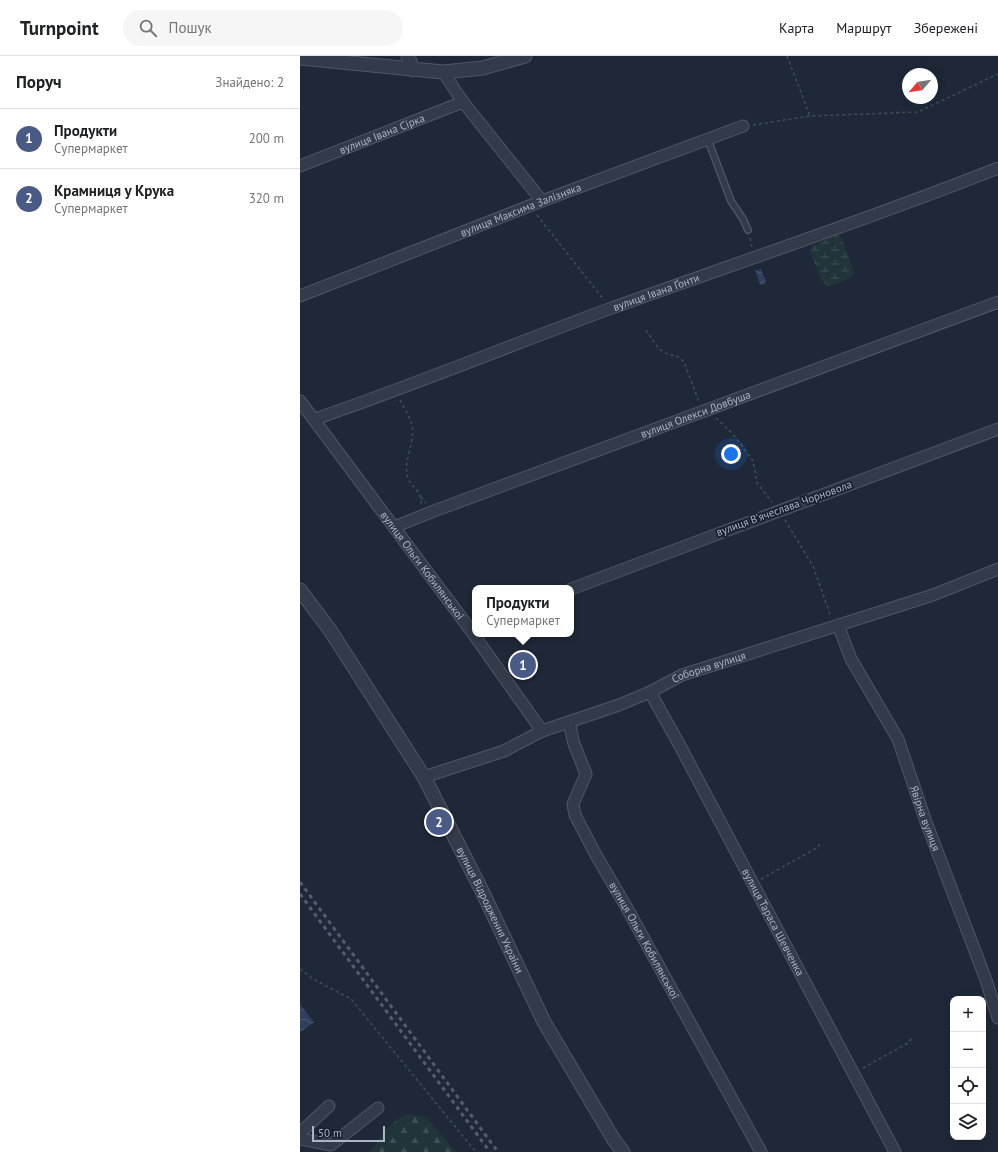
<!DOCTYPE html>
<html lang="uk">
<head>
<meta charset="utf-8">
<style>
	:root { --surface:#fff; --page:#f6f6f6; --text:#202124; --muted:#757577; --line:#e0e0e0; --accent:#495b85 }
	body { margin:0; font-family:"PT Sans",sans-serif; background:var(--page); color:var(--text) }
	.controls { position:absolute; right:12px; bottom:12px; display:grid; overflow:hidden; border-radius:8px; box-shadow:0 4px 16px #0002 }
	.controls button { width:36px; height:36px; display:grid; place-items:center; padding:0; border:0; border-bottom:1px solid var(--line); background:var(--surface); color:var(--text); font:20px sans-serif }
	.compass { position:absolute; left:602px; top:12px; width:36px; height:36px; border-radius:50%; background:var(--surface); box-shadow:0 4px 16px #0002; rotate:241deg }
	.scale { position:absolute; left:12px; bottom:10px; width:73px; box-sizing:border-box; padding-left:4px; border:2px solid #adb4c5; border-top:0; font-size:11px; line-height:14px; white-space:nowrap; color:#adb4c5; -webkit-text-stroke:3px #181f2d; paint-order:stroke }
	.you { position:absolute; left:431px; top:398px; width:14px; height:14px; margin:-10px; border:3px solid #fff; border-radius:50%; background:#1a73e8; box-shadow:0 0 0 6px #1a73e833 }
	.badge { display:grid; place-items:center; width:26px; height:26px; border-radius:50%; background:var(--accent); color:#fff; font-size:13px; font-weight:700 }
	.pin { position:absolute; translate:-50% -50%; border:2px solid #fff; box-shadow:0 1px 4px #0006 }
	.popup { position:absolute; left:172px; top:529px; width:102px; height:52px; box-sizing:border-box; display:grid; place-content:center; border-radius:8px; background:var(--surface); filter:drop-shadow(0 1px 3px #0005); font-size:13px; white-space:nowrap; color:var(--muted) }
	.popup b { font-size:15px; color:var(--text) }
	.popup::after { content:''; position:absolute; left:50%; top:100%; margin-left:-8px; border:8px solid transparent; border-top-color:var(--surface) }
	.list { margin:0; padding:0; list-style:none }
	h2 { display:flex; justify-content:space-between; align-items:center; height:52px; margin:0; padding:0 16px; font-size:17px }
	h2 small { font-size:13px; font-weight:400; color:var(--muted) }
	.list li { display:grid; grid-template-columns:26px 1fr auto; gap:12px; align-items:center; box-sizing:border-box; height:60px; padding:0 16px; border-top:1px solid var(--line) }
	.list b { display:block; font-size:15px; white-space:nowrap }
	.list p { margin:0; font-size:13px; white-space:nowrap; color:var(--muted) }
	.list em { font-size:13px; font-style:normal; color:var(--muted) }
	.icon { flex:none; width:22px; height:22px; fill:none; stroke:currentColor; stroke-width:2; stroke-linecap:round; stroke-linejoin:round }
	.map { position:relative; flex:none; width:698px; height:1096px; overflow:hidden }
	header { display:flex; align-items:center; gap:24px; box-sizing:border-box; height:56px; padding:0 20px; background:var(--surface); border-bottom:1px solid var(--line) }
	header strong { font-size:19px }
	nav { display:flex; gap:22px; margin-inline-start:auto; font-size:14px }
	.search { width:280px; height:36px; background:var(--page); display:flex; align-items:center; gap:10px; box-sizing:border-box; padding:0 14px; border-radius:22px; color:var(--muted); font-size:15px }
	main { display:flex }
	aside { flex:1; background:var(--surface) }
	.map>svg:first-child { display:block }
</style>
</head>
<body>
<header>
<strong>Turnpoint</strong>
<div class="search"><svg class="icon" aria-label="search" viewBox="0 0 24 24"><circle cx="10" cy="10" r="6"/><path d="M15 15l6 6"/></svg>Пошук</div>
<nav><a>Карта</a><a>Маршрут</a><a>Збережені</a></nav>
</header>
<main>
<aside>
<h2>Поруч<small>Знайдено: 2</small></h2>
<ul class="list">
<li><span class="badge">1</span><div><b>Продукти</b><p>Супермаркет</p></div><em>200 m</em></li>
<li><span class="badge">2</span><div><b>Крамниця у Крука</b><p>Супермаркет</p></div><em>320 m</em></li>
</ul>
</aside>
<div class="map">
<svg width="698" height="1096" viewBox="0 0 698 1096">
	<defs>
		<pattern id="forest-firs" width="22" height="20" patternUnits="userSpaceOnUse"><rect width="22" height="20" fill="#213439"/><path d="M5 1l3.5 6h-7zM16 11l3.5 6h-7z" fill="#3f4f54"/></pattern>
		<pattern id="wetland-marsh" width="20" height="14" patternUnits="userSpaceOnUse"><rect width="20" height="14" fill="#213439"/><path d="M1 5h8M5 5V1M11 12h8M15 12V8" fill="none" stroke="#3f4f54"/></pattern>
		<pattern id="water-waves" width="16" height="10" patternUnits="userSpaceOnUse"><rect width="16" height="10" fill="#303f5e"/><path d="M0 5q4-4 8 0t8 0" fill="none" stroke="#4b5874"/></pattern>
	</defs>
	<rect width="100%" height="100%" fill="#1f2838"/>
	<polygon fill="url(#forest-firs)" points="106,1058 126,1061 156,1096 70,1096 86,1072"/>
	<polygon fill="url(#wetland-marsh)" points="537,179 541,181 554,215 553,220 542,226 528,230 521,224 510,195 512,190"/>
	<g fill="url(#water-waves)">
		<polygon points="461,213 466,226 463,229 460,228 455,215"/>
		<polygon points="0,948 14,966 1,976 0,975"/>
	</g>
	<g fill="none" stroke-linecap="round" stroke-linejoin="round">
		<g stroke="#505766" stroke-width="8">
			<polyline id="service" points="408,84 431,145 443,163 448,174"/>
		</g>
		<g stroke="#505766" stroke-width="13">
			<g id="minor">
				<polyline points="143,16 163,46 242,145"/>
				<path id="s1" d="M0,110L163,46"/>
				<path id="s2" d="M0,240L242,145L443,70"/>
				<path id="s3" d="M0,345L169,572L242,675"/>
				<path id="s4" d="M15,363C114,329 211,289 309,253C439,206 570,163 698,112"/>
				<path id="s5" d="M94,471L134,455L698,246"/>
				<polyline points="271,533 698,373"/>
				<path id="s6" d="M538,569L551,603L598,683L626,766L686,924L698,962"/>
				<path id="s7" d="M350,636L379,688L595,1096"/>
				<path id="s8" d="M269,666L274,688L286,718L273,748L275,759L296,799L328,854L461,1096"/>
				<path id="s9" d="M124,721L204,695L242,675L319,649L350,636L382,619L633,539L698,513"/>
				<polyline points="0,1077 29,1050"/>
				<polyline points="0,1083 31,1089 78,1052"/>
			</g>
		</g>
		<g stroke="#505766" stroke-width="15">
			<g id="tertiary">
				<polyline points="108,0 113,14"/>
				<polyline points="0,2 143,16 183,12 225,0"/>
				<path id="s10" d="M0,534L30,574L124,721L183,837L244,966L314,1084L323,1096"/>
			</g>
		</g>
		<g stroke="#3c5054" stroke-width="1.5" stroke-dasharray="3 3" stroke-linecap="butt">
			<polyline points="487,0 510,60"/>
			<polyline points="453,69 510,60 618,56 698,18"/>
			<polyline points="237,159 304,244"/>
			<polyline points="450,182 452,191"/>
			<polyline points="346,274 359,293 365,297 379,301 384,306 399,346"/>
			<path d="M100,344C104,352 110,361 112,369C116,386 102,407 108,422C112,432 122,435 121,448"/>
			<polyline points="416,362 433,378 453,405 457,427 472,446"/>
			<polyline points="121,441 126,447"/>
			<polyline points="485,464 513,510 531,561"/>
			<polyline points="461,823 517,792 521,786"/>
			<polyline points="0,913 13,923 51,943 176,1096"/>
			<polyline points="563,1012 608,987 612,982"/>
		</g>
		<use href="#service" stroke="#333a49" stroke-width="5.5"/>
		<use href="#minor" stroke="#333a49" stroke-width="11"/>
		<use href="#tertiary" stroke="#333a49" stroke-width="13"/>
		<g stroke="#545d70" stroke-width="3" stroke-dasharray="4 4" stroke-linecap="butt">
			<polyline points="0,826 198,1096"/>
			<polyline points="0,838 190,1096"/>
		</g>
	</g>
	<g text-anchor="middle" dominant-baseline="central" stroke-width="3.5" stroke-linejoin="round" paint-order="stroke">
		<g font-size="11" fill="#adb4c5" stroke="#181f2d">
			<text stroke="none"><textPath href="#s1" startOffset="88">вулиця Івана Сірка</textPath></text>
			<text stroke="none"><textPath href="#s2" startOffset="237">вулиця Максима Залізняка</textPath></text>
			<text stroke="none"><textPath href="#s4" startOffset="364">вулиця Івана Ґонти</textPath></text>
			<text stroke="none"><textPath href="#s5" startOffset="322">вулиця Олекси Довбуша</textPath></text>
			<text transform="translate(484 452) rotate(-20)">вулиця Вʼячеслава Чорновола</text>
			<text stroke="none"><textPath href="#s3" startOffset="205">вулиця Ольги Кобилянської</textPath></text>
			<text stroke="none"><textPath href="#s9" startOffset="306">Соборна вулиця</textPath></text>
			<text stroke="none"><textPath href="#s6" startOffset="213">Явірна вулиця</textPath></text>
			<text stroke="none"><textPath href="#s10" startOffset="373">вулиця Відродження України</textPath></text>
			<text stroke="none"><textPath href="#s7" startOffset="261">вулиця Тараса Шевченка</textPath></text>
			<text stroke="none"><textPath href="#s8" startOffset="242">вулиця Ольги Кобилянської</textPath></text>
		</g>
	</g>
</svg>
<div class="controls">
<button>+</button>
<button>−</button>
<button><svg class="icon" aria-label="locate" viewBox="0 0 24 24"><circle cx="12" cy="12" r="6"/><path d="M12 2v4M12 18v4M2 12h4M18 12h4"/></svg></button>
<button><svg class="icon" aria-label="layers" viewBox="0 0 24 24"><path d="M12 4l9 5-9 5-9-5zM3 14l9 5 9-5"/></svg></button>
</div>
<svg class="compass" viewBox="-18 -18 36 36"><path d="M0-13l5 13h-10z" fill="#e53935"/><path d="M0 13l5-13h-10z" fill="#757577"/></svg>
<div class="scale">50 m</div>
<div class="you"></div>
<div class="pin badge" style="left:223px;top:609px">1</div>
<div class="popup"><b>Продукти</b>Супермаркет</div>
<div class="pin badge" style="left:139px;top:766px">2</div>
</div>
</main>
</body>
</html>
